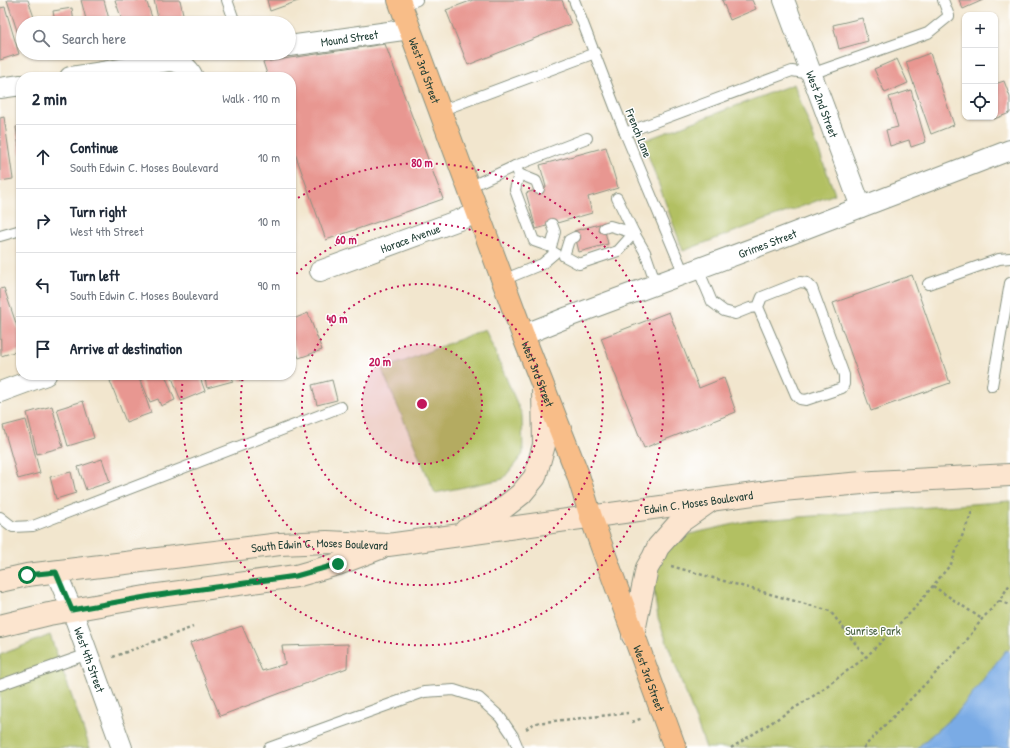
<!DOCTYPE html>
<html lang="en">
<head>
<meta charset="utf-8">
<style>
	:root { --surface:#fff; --page:#f2f2f3; --text:#1f2937; --muted:#747a83; --line:#e0e1e3 }
	body { margin:0; font-family:"Patrick Hand",sans-serif; background:var(--page); color:var(--text) }
	.controls { position:absolute; right:12px; top:12px; display:grid; overflow:hidden; border-radius:8px; box-shadow:0 1px 3px #0004 }
	.controls button { width:36px; height:36px; display:grid; place-items:center; padding:0; border:0; border-bottom:1px solid var(--line); background:var(--surface); color:var(--text); font:20px sans-serif }
	.stop { position:absolute; width:12px; height:12px; margin:-9px; border:3px solid #0b8043; border-radius:50%; background:#fff }
	.stop.end { background:#0b8043; border-color:#fff; box-shadow:0 1px 4px #0008 }
	.list { margin:0; padding:0; list-style:none }
	h2 { display:flex; justify-content:space-between; align-items:center; height:52px; margin:0; padding:0 16px; font-size:17px }
	h2 small { font-size:13px; font-weight:400; color:var(--muted) }
	.list li { display:grid; grid-template-columns:26px 1fr auto; gap:12px; align-items:center; box-sizing:border-box; height:64px; padding:0 16px; border-top:1px solid var(--line) }
	.list b { display:block; font-size:15px; white-space:nowrap }
	.list p { margin:0; font-size:13px; white-space:nowrap; color:var(--muted) }
	.list em { font-size:13px; font-style:normal; color:var(--muted) }
	.icon { flex:none; width:22px; height:22px; fill:none; stroke:currentColor; stroke-width:2; stroke-linecap:round; stroke-linejoin:round }
	.map { position:relative; flex:none; width:1010px; height:748px; overflow:hidden }
	.search { position:absolute; background:var(--surface); box-shadow:0 1px 3px #0004; left:16px; top:16px; width:280px; height:44px; display:flex; align-items:center; gap:10px; box-sizing:border-box; padding:0 14px; border-radius:22px; color:var(--muted); font-size:15px }
	.panel { position:absolute; background:var(--surface); box-shadow:0 1px 3px #0004; left:16px; top:72px; width:280px; height:308px; border-radius:16px }
	.map>svg:first-child { display:block }
</style>
</head>
<body>
<div class="map">
<svg width="1010" height="748" viewBox="0 0 1010 748">
	<rect width="100%" height="100%" fill="#fff"/>
	<filter id="ink" filterUnits="userSpaceOnUse"><feTurbulence type="fractalNoise" baseFrequency=".025" numOctaves="2"/><feDisplacementMap in="SourceGraphic" scale="8" xChannelSelector="R" yChannelSelector="G"/><feConvolveMatrix kernelMatrix="1 2 1 2 8 2 1 2 1" color-interpolation-filters="sRGB"/></filter>
	<filter id="wash" filterUnits="userSpaceOnUse"><feTurbulence type="fractalNoise" baseFrequency=".012" numOctaves="4" result="noise"/><feDisplacementMap in="SourceGraphic" scale="16" xChannelSelector="R" yChannelSelector="G"/><feGaussianBlur stdDeviation="0.9" result="paint"/><feColorMatrix in="noise" values="0 0 0 0 0 0 0 0 0 0 0 0 0 0 0 0 0 1.4 0 .05"/><feComposite in="paint" operator="in"/></filter>
	<g filter="url(#wash)">
		<rect width="100%" height="100%" fill="#f2e6ce"/>
		<g fill="#b2c062" stroke="#687e4b">
			<polygon points="794,84 835,194 683,251 643,141"/>
			<polygon points="485,329 522,415 523,454 503,479 435,493 382,370"/>
			<polygon points="1010,501 1010,648 989,678 957,713 917,748 706,748 658,618 654,591 654,575 664,551 690,534 748,521"/>
			<polygon points="50,635 90,748 0,748 0,655"/>
		</g>
		<polygon fill="#7aabe5" stroke="#4c748c" points="1006,650 1010,652 1010,748 917,748 957,713"/>
		<g id="blocks">
			<g fill="#e89791">
				<polygon points="7,0 28,0 36,23 23,23 23,49"/>
				<polygon points="81,0 104,0 110,23 87,23"/>
				<polygon points="115,0 146,0 154,23 123,23"/>
				<polygon points="154,0 180,0 185,23 159,23"/>
				<polygon points="267,0 301,0 270,11"/>
				<polygon points="473,0 562,0 571,24 468,65 446,10"/>
				<polygon points="722,0 752,0 756,9 730,20"/>
				<polygon points="959,0 983,0 963,9"/>
				<polygon points="5,7 19,54 0,60 0,8"/>
				<polygon points="72,8 74,23 55,23 53,11"/>
				<polygon points="862,18 868,41 839,49 833,25"/>
				<polygon points="385,44 443,199 326,240 291,142 291,77 268,77 263,62"/>
				<polygon points="930,53 954,125 931,134 906,62"/>
				<polygon points="897,59 908,83 885,93 874,69"/>
				<polygon points="1004,81 1010,97 1010,113 994,119 993,117 995,117 995,84"/>
				<polygon points="911,90 926,142 911,147 909,140 890,146 886,130 898,127 889,97"/>
				<polygon points="4,117 13,179 0,181 0,118"/>
				<polygon points="21,126 21,154 20,154 16,127"/>
				<polygon points="606,147 618,188 588,197 592,213 536,229 526,193 546,187 540,165"/>
				<polygon points="603,223 608,244 579,252 574,231"/>
				<polygon points="912,275 950,383 871,411 833,303"/>
				<polygon points="4,288 21,338 21,350 1,356 0,289"/>
				<polygon points="669,312 699,388 724,378 736,412 644,448 601,338"/>
				<polygon points="308,313 322,350 299,358 291,338 291,320"/>
				<polygon points="127,375 138,375 151,413 126,422 110,381"/>
				<polygon points="146,375 165,375 175,400 161,406 158,399 150,402 140,378"/>
				<polygon points="171,375 199,375 205,391 181,401"/>
				<polygon points="204,375 232,375 233,381 207,388"/>
				<polygon points="239,375 256,375 241,381"/>
				<polygon points="332,380 337,400 317,405 312,385"/>
				<polygon points="83,401 94,438 68,446 57,409"/>
				<polygon points="52,406 63,447 37,454 27,413"/>
				<polygon points="26,420 40,473 18,479 3,426"/>
				<polygon points="102,459 110,482 86,490 78,467"/>
				<polygon points="71,472 76,493 56,499 50,477"/>
				<polygon points="242,626 262,671 285,664 282,646 348,644 347,668 220,716 190,643"/>
			</g>
		</g>
	</g>
	<g filter="url(#ink)">
		<use href="#blocks" fill-opacity="0" stroke="#889281" stroke-width="1"/>
		<g fill="none" stroke-linecap="round" stroke-linejoin="round">
			<g stroke="#889281" stroke-width="12">
				<g id="lane">
					<polyline points="227,0 235,23"/>
					<polyline points="574,0 625,133 684,274"/>
					<polyline points="402,6 417,0"/>
					<polyline points="440,111 595,53"/>
					<polyline points="625,133 792,71 811,74 928,33 949,16 943,0"/>
					<polyline points="515,166 587,138"/>
					<polyline points="469,187 515,166 518,172"/>
					<polyline points="539,189 536,181 519,174 515,190 534,241 551,247 555,232 552,224"/>
					<polyline points="617,198 634,233 645,252 656,284"/>
					<polyline points="0,236 21,230"/>
					<polyline points="575,237 569,240 564,256 579,264 618,251 634,233 610,226 604,228"/>
					<polyline points="698,269 712,302 724,311 735,314 750,308 758,307 796,395 800,399 806,400 842,388 844,384 844,375 812,288 807,283 800,282 762,297 758,307"/>
					<polyline points="503,280 542,264 555,253"/>
					<polyline points="928,284 999,259 1010,258"/>
					<polyline points="992,386 1010,283"/>
					<polyline points="0,517 13,527 33,526 341,407"/>
					<polyline points="0,685 88,654"/>
					<polyline points="269,748 424,692 454,690 479,698 500,717 513,736 518,748"/>
				</g>
			</g>
			<g stroke="#889281" stroke-width="22">
				<g id="street">
					<path id="s1" d="M784,0L861,207"/>
					<path id="s2" d="M289,46L410,29"/>
					<path d="M70,77L170,61C181,62 188,66 193,77"/>
					<polyline points="0,88 21,85"/>
					<path id="s3" d="M320,271L478,213"/>
					<path id="s4" d="M523,335L568,317L778,239L1010,150"/>
					<polyline points="0,392 46,375"/>
					<path id="s5" d="M56,572L72,610L122,748"/>
				</g>
			</g>
			<g stroke="#889281" stroke-width="24">
				<g id="secondary">
					<polyline points="466,530 497,513 521,494 535,477 544,445 543,389"/>
					<path id="s6" d="M0,581L27,575L280,544L327,542L388,545L782,490L874,482L1010,475"/>
					<polyline points="0,626 49,614 151,596 296,576 338,564 380,548"/>
					<polyline points="633,636 647,568 653,558 658,547 680,522 710,501"/>
				</g>
			</g>
			<g stroke="#889281" stroke-width="24">
				<g id="primary">
					<path id="s7" d="M399,0L523,335L578,475L591,517L675,748"/>
				</g>
			</g>
			<g stroke="#889281" stroke-width="2.5" stroke-dasharray="3 3" stroke-linecap="butt">
				<polyline points="671,566 830,611 866,657"/>
				<polyline points="933,586 982,619"/>
				<polyline points="999,601 1010,605"/>
				<polyline points="113,657 193,627"/>
				<polyline points="632,722 643,718"/>
				<polyline points="526,729 535,723 628,713"/>
				<polyline points="731,748 812,697 866,657 913,610 951,564 973,509"/>
				<polyline points="863,748 964,644 982,619 999,601 1010,584"/>
			</g>
			<use href="#lane" stroke="#fff" stroke-width="10"/>
			<use href="#street" stroke="#fff" stroke-width="20"/>
			<use href="#secondary" stroke="#fce5cf" stroke-width="22"/>
			<use href="#primary" stroke="#f8bd88" stroke-width="22"/>
		</g>
	</g>
	<g fill="none" stroke-linecap="round" stroke-linejoin="round" filter="url(#ink)">
		<polyline stroke="#0b8043" stroke-width="5" points="27,575 56,572 72,610 151,596 296,576 338,564"/>
	</g>
	<circle cx="422" cy="404" r="60" fill="#c2185b" fill-opacity=".12"/>
	<g fill="none" stroke="#c2185b" stroke-width="2" stroke-dasharray="2 4">
		<circle cx="422" cy="404" r="60"/>
		<circle cx="422" cy="404" r="120"/>
		<path d="M292 278A181 181 0 1 1 243 376"/>
		<path d="M293 201A241 241 0 1 1 183 377"/>
	</g>
	<g text-anchor="middle" dominant-baseline="central" stroke-width="3" stroke-linejoin="round" paint-order="stroke">
		<g font-size="12" fill="#1f3d34" stroke="#fff">
			<text stroke="none"><textPath href="#s2" startOffset="61">Mound Street</textPath></text>
			<text stroke="none"><textPath href="#s7" startOffset="75">West 3rd Street</textPath></text>
			<text stroke="none"><textPath href="#s1" startOffset="111">West 2nd Street</textPath></text>
			<text transform="translate(639 133) rotate(68)">French Lane</text>
			<text stroke="none"><textPath href="#s3" startOffset="96">Horace Avenue</textPath></text>
			<text stroke="none"><textPath href="#s4" startOffset="261">Grimes Street</textPath></text>
			<text stroke="none"><textPath href="#s7" startOffset="399">West 3rd Street</textPath></text>
			<text stroke="none"><textPath href="#s6" startOffset="704">Edwin C. Moses Boulevard</textPath></text>
			<text stroke="none"><textPath href="#s6" startOffset="322">South Edwin C. Moses Boulevard</textPath></text>
			<text stroke="none"><textPath href="#s5" startOffset="94">West 4th Street</textPath></text>
			<text stroke="none"><textPath href="#s7" startOffset="723">West 3rd Street</textPath></text>
		</g>
		<g font-size="12" fill="#4b6442" stroke="#fff">
			<text x="873" y="630">Sunrise Park</text>
		</g>
	</g>
	<circle cx="422" cy="404" r="6" fill="#c2185b" stroke="#fff" stroke-width="2"/>
	<g font-size="12" text-anchor="middle" font-weight="bold" fill="#c2185b" stroke="#fff" stroke-width="3" stroke-linejoin="round" paint-order="stroke">
		<text x="422" y="167">80 m</text>
		<text x="346" y="244">60 m</text>
		<text x="337" y="323">40 m</text>
		<text x="380" y="366">20 m</text>
	</g>
</svg>
<div class="controls">
<button>+</button>
<button>−</button>
<button><svg class="icon" aria-label="locate" viewBox="0 0 24 24"><circle cx="12" cy="12" r="6"/><path d="M12 2v4M12 18v4M2 12h4M18 12h4"/></svg></button>
</div>
<div class="stop" style="left:27px;top:575px"></div>
<div class="stop end" style="left:338px;top:564px"></div>
<div class="search"><svg class="icon" aria-label="search" viewBox="0 0 24 24"><circle cx="10" cy="10" r="6"/><path d="M15 15l6 6"/></svg>Search here</div>
<section class="panel">
<h2>2 min<small>Walk · 110 m</small></h2>
<ul class="list">
<li><svg class="icon" aria-label="ahead" viewBox="0 0 24 24"><path d="M12 20V5M6 11l6-6 6 6"/></svg><div><b>Continue</b><p>South Edwin C. Moses Boulevard</p></div><em>10 m</em></li>
<li><svg class="icon" aria-label="right" viewBox="0 0 24 24"><path d="M7 20v-9h11M14 6l5 5-5 5"/></svg><div><b>Turn right</b><p>West 4th Street</p></div><em>10 m</em></li>
<li><svg class="icon" aria-label="left" viewBox="0 0 24 24"><path d="M17 20v-9H6M10 6l-5 5 5 5"/></svg><div><b>Turn left</b><p>South Edwin C. Moses Boulevard</p></div><em>90 m</em></li>
<li><svg class="icon" aria-label="arrive" viewBox="0 0 24 24"><path d="M6 21V4h12l-3 4 3 4H6"/></svg><div><b>Arrive at destination</b></div></li>
</ul>
</section>
</div>
</body>
</html>
